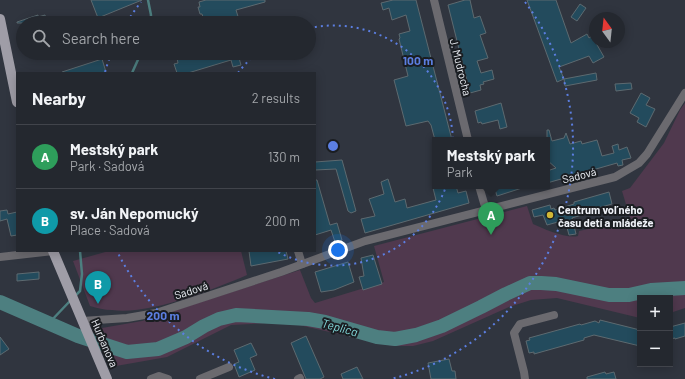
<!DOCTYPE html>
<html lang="en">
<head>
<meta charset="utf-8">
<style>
	:root { --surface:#24282f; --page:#30343b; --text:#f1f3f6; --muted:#a3a6aa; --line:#41444b; --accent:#95b2f1 }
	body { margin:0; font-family:Barlow,sans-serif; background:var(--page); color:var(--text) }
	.controls { position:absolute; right:12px; bottom:12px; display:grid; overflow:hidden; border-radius:0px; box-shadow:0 2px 10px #0003 }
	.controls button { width:36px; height:36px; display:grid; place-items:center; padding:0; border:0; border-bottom:1px solid var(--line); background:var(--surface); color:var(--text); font:20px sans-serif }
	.compass { position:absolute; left:589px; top:12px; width:36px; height:36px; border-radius:50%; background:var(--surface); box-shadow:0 2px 10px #0003; rotate:345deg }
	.you { position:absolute; left:338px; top:250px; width:14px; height:14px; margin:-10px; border:3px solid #fff; border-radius:50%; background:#1a73e8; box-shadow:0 0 0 6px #1a73e833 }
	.badge { display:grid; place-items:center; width:26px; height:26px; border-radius:50%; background:var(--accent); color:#fff; font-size:13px; font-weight:700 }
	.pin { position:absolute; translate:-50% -33px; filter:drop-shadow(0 1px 2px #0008) }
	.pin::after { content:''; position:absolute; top:21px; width:14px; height:12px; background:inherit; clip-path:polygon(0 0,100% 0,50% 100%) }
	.popup { position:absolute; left:432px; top:137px; width:118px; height:52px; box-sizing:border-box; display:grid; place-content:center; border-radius:0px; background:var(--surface); filter:drop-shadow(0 1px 3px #0005); font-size:13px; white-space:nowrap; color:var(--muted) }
	.popup b { font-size:15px; color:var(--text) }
	.popup::after { content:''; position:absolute; left:50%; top:100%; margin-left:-8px; border:8px solid transparent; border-top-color:var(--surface) }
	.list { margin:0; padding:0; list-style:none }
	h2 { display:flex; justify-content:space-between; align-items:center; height:52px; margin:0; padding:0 16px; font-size:17px }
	h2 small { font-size:13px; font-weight:400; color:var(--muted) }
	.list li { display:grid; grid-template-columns:26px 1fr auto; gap:12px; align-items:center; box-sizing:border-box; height:64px; padding:0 16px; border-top:1px solid var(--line) }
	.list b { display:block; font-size:15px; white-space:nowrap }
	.list p { margin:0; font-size:13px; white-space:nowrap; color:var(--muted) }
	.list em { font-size:13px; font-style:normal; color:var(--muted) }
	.icon { flex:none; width:22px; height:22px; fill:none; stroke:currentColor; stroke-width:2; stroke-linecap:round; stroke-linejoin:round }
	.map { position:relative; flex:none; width:685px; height:379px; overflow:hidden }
	.search { position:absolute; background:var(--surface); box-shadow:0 2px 10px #0003; left:16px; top:16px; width:300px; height:44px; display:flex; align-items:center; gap:10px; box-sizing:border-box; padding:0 14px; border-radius:22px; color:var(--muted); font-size:15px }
	.panel { position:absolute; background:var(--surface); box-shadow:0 2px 10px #0003; left:16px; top:72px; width:300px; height:180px; border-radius:0px }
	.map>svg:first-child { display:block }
</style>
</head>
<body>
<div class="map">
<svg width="685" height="379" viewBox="0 0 685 379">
	<rect width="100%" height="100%" fill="#30353f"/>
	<g fill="#50394e">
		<path d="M685,103V308L670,313V298H640V318L557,298L531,300L509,307L433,341L413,346H393L373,342L299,325L268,323L231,325L167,357L116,366L102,328L142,321L300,270L311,298L315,303L384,282L374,246L527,206L533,224C544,229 567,239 578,236L579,231L597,227L631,221L622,191L630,188L664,143L680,110Z"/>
		<path d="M109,251H241L247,275C212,290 150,315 112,310C104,310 97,308 90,306L73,261Z"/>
	</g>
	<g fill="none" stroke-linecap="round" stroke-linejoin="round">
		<g stroke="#4d7f80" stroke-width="2.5">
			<polyline points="148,0 151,15 150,23"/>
			<polyline points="132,73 141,53"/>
			<polyline points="75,296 80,291 82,274 80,251"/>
			<polyline points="49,323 70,301"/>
		</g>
		<polyline stroke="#4d7f80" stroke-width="14" points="0,302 78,336 127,352 158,349 186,337 204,326 219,319 236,315 308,319 325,322 377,337 395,339 416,335 442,326 481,307 506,294 530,283 541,283 556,284 609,295 629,295 651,290 685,288"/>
	</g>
	<g fill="#234b5d" stroke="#5d6a70">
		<polygon points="91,0 142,0 98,18"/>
		<polygon points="206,0 265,0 265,2 236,10 240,23 212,23 211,18 204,20 202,14 200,14 198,7 200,7 199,2"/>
		<polygon points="393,0 416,0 452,140 435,140 431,125 428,121 406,126 394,80 408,76 399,39 400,38 399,34 410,31 406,15 392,20 389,8 383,10 381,3"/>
		<polygon points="465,0 470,0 474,18 480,16 486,33 480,35 488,58 477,61 481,73 492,70 494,79 483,82 484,84 480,85 481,90 470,93 448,5"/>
		<polygon points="527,0 556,0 571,43 587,34 589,38 592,36 604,57 593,63 589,56 559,67 564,79 557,82"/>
		<polygon points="580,4 586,8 577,21 571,17"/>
		<polygon points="38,15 38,17 45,15 47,23 17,23 17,22"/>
		<polygon points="180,53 250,53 250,55 239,58 241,65 233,67 231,60 188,73 177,73 174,64 178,63 176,54"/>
		<polygon points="102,59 106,72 102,73 62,73 62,72"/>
		<polygon points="596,73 597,80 565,86 564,79"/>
		<polygon points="631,83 632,89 616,91 615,84"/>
		<polygon points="641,93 650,98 646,105 655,109 646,127 637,122 639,118 630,113"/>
		<polygon points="501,103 507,127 500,129 498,120 482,124 481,122 478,123 475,111"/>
		<polygon points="547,130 549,130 552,141 564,138 566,133 570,144 581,141 582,144 597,140 602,156 614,153 612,146 618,144 619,150 627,147 631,158 622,160 623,165 618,166 617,163 547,183 547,171 556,168 547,160"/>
		<polygon points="342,160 356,211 351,213 348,211 336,169 315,170 315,162"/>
		<polygon points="388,179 395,202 405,199 407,208 436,200 433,188 439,186 440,188 449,186 456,186 458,193 466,191 469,203 365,233 361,219 375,216 369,199 384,194 381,182"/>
		<polygon points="315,180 317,180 330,225 337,223 342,240 335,242 331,230 315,235"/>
		<polygon points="494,186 522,186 522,188 497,196"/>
		<polygon points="609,192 612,204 584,212 585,214 572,218 576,234 569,235 565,220 547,225 543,215 534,217 532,210 550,205 551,209 554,208 555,210 574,204 574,202"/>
		<polygon points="7,210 8,214 17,212 17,235 11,236 7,219 0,221 0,211"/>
		<polygon points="249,251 286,251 288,259 251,266"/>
		<polygon points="373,255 382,284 363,290 359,277 364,276 361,258"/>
		<polygon points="348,262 354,282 334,290 321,292 315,272"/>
		<polygon points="39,272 39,279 17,281 17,274"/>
		<polygon points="600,320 640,330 640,346 594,335 584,338 584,340 534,354 534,352 529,353 526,341 530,340 529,338 580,324 581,325 595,321 599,323"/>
		<polygon points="685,323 685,336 675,339 675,338 670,339 670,327"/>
		<polygon points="306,336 324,377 320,379 306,379 291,343"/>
		<polygon points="0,337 9,349 0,355"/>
		<polygon points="251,343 257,355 250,358 255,370 239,377 234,364 239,362 234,350"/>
		<polygon points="449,359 452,371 455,371 456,379 431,379 428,363"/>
		<polygon points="357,367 363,379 343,379 341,374"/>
		<polygon points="605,372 606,374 614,372 616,379 587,379 587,377"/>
	</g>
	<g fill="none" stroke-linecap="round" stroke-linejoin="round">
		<g stroke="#6b6a6f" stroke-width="8">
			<polyline points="434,0 468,140"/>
			<polyline points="479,186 486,210"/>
			<polyline points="298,251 302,264"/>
			<polyline points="0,257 53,251"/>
			<polyline points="82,321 127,318 156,313 281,272 365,241 615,177 639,163 647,154 685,93"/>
			<polyline points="151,379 159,376 168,379"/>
			<polyline points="200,379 229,367"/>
			<polyline points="298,379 300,378"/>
			<polyline points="525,379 524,372 514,333 520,324 554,315"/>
		</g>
		<g stroke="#9f9da7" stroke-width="10">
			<polyline points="0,19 17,102"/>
			<polyline points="53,251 107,379"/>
		</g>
	</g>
	<g fill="none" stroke="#5c7fe2" stroke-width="2" stroke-dasharray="2 4">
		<path d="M238 73A120 120 0 0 1 257 53M309 28A120 120 0 1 1 276 251"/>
		<path d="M275 379A240 240 0 0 1 117 251M105 72A240 240 0 0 1 111 54M127 22A240 240 0 0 1 141 2M525 2A240 240 0 0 1 391 379"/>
	</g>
	<circle fill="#d0b736" stroke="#1a1d21" stroke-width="1.5" cx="550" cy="215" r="4"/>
	<g text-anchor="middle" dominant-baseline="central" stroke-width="4" stroke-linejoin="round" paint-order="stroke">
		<g font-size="11" fill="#eff2f8" stroke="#1a1d21">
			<text transform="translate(461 67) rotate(76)">J. Mudrocha</text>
			<text transform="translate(579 175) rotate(-14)">Sadová</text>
			<text transform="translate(191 290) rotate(-18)">Sadová</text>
			<text transform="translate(105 343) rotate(67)">Hurbanova</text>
		</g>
		<g font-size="11" font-weight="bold" fill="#eff2f8" stroke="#1a1d21" text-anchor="start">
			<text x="558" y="209">Centrum voľného<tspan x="558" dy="13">času detí a mládeže</tspan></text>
		</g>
		<g font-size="12" font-style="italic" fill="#84dbdd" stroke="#1a1d21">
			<text transform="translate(340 327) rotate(15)">Teplica</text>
		</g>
	</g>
	<circle cx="333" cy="146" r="6" fill="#5c7fe2" stroke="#1a1d21" stroke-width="2"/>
	<g font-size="12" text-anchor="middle" font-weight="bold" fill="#5c7fe2" stroke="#1a1d21" stroke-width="4" stroke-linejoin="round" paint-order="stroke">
		<text x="418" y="65">100 m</text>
		<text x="163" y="320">200 m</text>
	</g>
</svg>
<div class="controls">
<button>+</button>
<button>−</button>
</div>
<svg class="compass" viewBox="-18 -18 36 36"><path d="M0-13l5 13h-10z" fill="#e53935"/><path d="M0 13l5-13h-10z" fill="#a3a6aa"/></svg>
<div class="you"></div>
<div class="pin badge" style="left:491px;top:235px;background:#2e9e5b">A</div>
<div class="popup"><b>Mestský park</b>Park</div>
<div class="pin badge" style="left:98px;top:304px;background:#0f9aa8">B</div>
<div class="search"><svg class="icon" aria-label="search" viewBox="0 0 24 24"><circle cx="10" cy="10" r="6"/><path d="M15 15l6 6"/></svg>Search here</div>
<section class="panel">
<h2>Nearby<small>2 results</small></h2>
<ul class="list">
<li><span class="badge" style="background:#2e9e5b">A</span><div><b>Mestský park</b><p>Park · Sadová</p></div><em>130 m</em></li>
<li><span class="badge" style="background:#0f9aa8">B</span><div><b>sv. Ján Nepomucký</b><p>Place · Sadová</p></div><em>200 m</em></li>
</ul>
</section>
</div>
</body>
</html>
